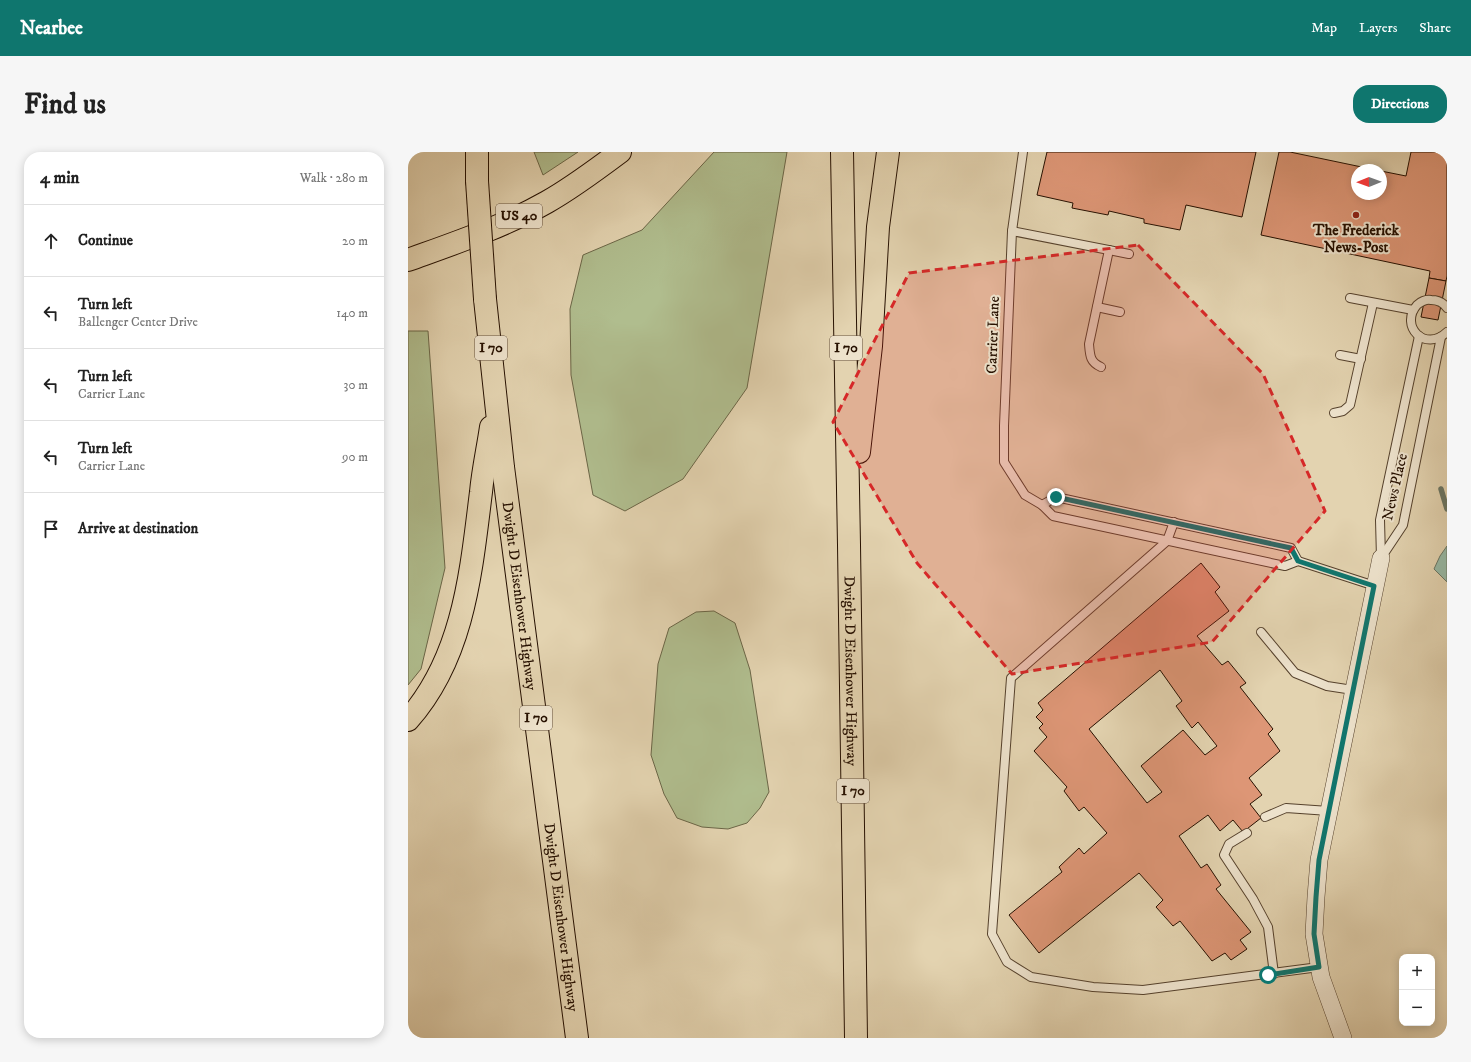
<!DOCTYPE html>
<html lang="en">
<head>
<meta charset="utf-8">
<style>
	:root { --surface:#fff; --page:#f6f6f6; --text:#222; --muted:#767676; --line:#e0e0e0; --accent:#0f766e }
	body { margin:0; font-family:"IM FELL DW Pica",serif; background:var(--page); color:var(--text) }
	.controls { position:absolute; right:12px; bottom:12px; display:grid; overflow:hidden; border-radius:8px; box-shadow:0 2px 10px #0003 }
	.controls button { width:36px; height:36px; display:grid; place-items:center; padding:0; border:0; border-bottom:1px solid var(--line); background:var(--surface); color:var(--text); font:20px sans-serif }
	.compass { position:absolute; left:943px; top:12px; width:36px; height:36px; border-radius:50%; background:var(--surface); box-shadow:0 2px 10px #0003; rotate:269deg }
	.stop { position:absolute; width:12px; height:12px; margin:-9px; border:3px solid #0f766e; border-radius:50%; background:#fff }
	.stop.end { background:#0f766e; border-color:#fff; box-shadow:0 1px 4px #0008 }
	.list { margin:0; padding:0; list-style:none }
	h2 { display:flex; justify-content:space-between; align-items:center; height:52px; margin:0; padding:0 16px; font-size:17px }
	h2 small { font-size:13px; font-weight:400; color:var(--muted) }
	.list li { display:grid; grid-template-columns:26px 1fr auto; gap:12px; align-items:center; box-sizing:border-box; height:72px; padding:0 16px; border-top:1px solid var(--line) }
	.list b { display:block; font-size:15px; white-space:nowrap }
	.list p { margin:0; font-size:13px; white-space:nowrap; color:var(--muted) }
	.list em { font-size:13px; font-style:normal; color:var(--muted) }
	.icon { flex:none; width:22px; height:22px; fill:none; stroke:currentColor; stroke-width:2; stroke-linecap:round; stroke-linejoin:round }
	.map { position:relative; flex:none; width:1039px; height:886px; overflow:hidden; border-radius:16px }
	header { display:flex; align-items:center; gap:24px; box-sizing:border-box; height:56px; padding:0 20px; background:var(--accent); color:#fff }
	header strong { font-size:19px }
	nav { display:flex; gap:22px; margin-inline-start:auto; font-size:14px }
	.intro { display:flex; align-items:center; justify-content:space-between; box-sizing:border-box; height:96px; padding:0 24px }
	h1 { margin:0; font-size:28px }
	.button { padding:10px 18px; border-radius:16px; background:var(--accent); color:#fff; font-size:14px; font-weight:700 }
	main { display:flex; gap:24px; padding:0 24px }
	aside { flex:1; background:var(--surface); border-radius:16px; box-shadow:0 2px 10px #0003 }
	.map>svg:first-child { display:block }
</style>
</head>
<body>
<header>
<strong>Nearbee</strong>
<nav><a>Map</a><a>Layers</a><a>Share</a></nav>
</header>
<div class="intro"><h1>Find us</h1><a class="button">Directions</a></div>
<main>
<aside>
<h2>4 min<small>Walk · 280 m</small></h2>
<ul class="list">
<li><svg class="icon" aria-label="ahead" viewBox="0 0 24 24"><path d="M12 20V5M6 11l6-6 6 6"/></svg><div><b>Continue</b></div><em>20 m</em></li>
<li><svg class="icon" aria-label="left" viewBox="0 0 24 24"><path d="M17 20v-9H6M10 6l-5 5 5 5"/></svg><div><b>Turn left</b><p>Ballenger Center Drive</p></div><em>140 m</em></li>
<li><svg class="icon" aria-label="left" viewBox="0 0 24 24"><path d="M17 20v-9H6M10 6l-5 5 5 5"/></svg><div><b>Turn left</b><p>Carrier Lane</p></div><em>30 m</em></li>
<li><svg class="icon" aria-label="left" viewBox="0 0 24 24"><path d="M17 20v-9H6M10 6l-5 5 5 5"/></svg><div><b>Turn left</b><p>Carrier Lane</p></div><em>90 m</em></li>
<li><svg class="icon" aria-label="arrive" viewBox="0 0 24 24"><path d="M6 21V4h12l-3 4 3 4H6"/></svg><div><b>Arrive at destination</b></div></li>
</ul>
</aside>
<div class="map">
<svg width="1039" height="886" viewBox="0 0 1039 886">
	<rect width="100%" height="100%" fill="#e3d3b0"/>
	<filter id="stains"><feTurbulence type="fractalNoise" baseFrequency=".005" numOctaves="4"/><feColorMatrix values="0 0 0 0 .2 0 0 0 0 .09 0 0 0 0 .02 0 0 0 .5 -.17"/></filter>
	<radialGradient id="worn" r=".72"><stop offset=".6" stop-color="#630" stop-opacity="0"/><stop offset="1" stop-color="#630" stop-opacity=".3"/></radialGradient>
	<g fill="#b0bd8e" stroke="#6b6647">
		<polygon points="126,0 170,0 135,23"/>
		<polygon points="306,0 379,0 339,236 275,327 217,359 185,343 163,223 162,157 175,103 234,78"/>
		<polygon points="0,179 20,179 37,416 13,517 0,533"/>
		<polygon points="306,459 327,471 342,518 361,640 352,656 339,671 320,677 294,675 269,666 256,642 243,603 250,512 261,476 288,460"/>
	</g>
	<polygon fill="#96b9a6" stroke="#697564" points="1039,394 1039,430 1026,417 1032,404"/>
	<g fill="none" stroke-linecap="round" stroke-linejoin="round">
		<polyline stroke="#697564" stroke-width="5.5" points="1033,337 1039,357"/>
	</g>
	<g fill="#dd9676" stroke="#261000" fill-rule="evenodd">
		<polygon points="639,0 848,0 834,65 778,53 772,78 736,71 736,67 701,59 700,63 664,56 665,51 629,43"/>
		<polygon points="871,0 882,0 968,18 949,18 949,42 973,42 973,19 998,24 1003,0 1039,0 1039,124 1038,129 1021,126 1022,119 853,83"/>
		<polygon points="1021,126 1038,129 1030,168 1013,165"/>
		<path d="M793,411L812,435L807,440L821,459L789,484L814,513L820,509L838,531L832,535L865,577L860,582L872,599L841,626L854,643L842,652L853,666L835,680L825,668L812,679L800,663L771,684L793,716L799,712L813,733L808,737L843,780L832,788L839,797L823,808L817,801L804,809L772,769L765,774L748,755L755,748L731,721L631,801L601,763L654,720L651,715L671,696L676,702L699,681L676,655L671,659L656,639L659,635L626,599L639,585L631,576L635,572L628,565L635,558L630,551ZM752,518L774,549L768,554L784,576L790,570L809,594L797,603L775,578L733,614L754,640L739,651L681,577Z"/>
	</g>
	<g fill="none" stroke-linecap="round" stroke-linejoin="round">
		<g stroke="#55412c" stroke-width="10">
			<g id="lane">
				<polyline points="615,0 604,79 596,274 596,310 617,343 634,353 645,364 877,414 890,409 967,434"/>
				<polyline points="604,79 721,102"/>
				<polyline points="942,146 1005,158"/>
				<polyline points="689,155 712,160"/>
				<path d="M1039,156C1035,150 1029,148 1023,148C1018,147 1012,150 1009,153C991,174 1017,201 1039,180"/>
				<polyline points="932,203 953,207"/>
				<path d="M693,215C682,210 682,204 681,192L701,98"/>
				<polyline points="926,261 935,259 942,253 965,151"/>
				<polyline points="634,353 648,345 883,396 890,409"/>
				<polyline points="766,370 759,389 603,526 584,782 599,810 623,825 685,835 735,838 911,815"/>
				<polyline points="973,406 995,373 1033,185"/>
				<polyline points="973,406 972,368 1011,184"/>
				<polyline points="853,480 887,521 919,534 945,538"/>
				<polyline points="857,665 878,656 921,659"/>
				<polyline points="839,681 821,692 816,703 845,747 860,775 866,822"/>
			</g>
		</g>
		<g stroke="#55412c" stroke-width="18">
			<polyline id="street" points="935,886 913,825 906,782 908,745 911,708 973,406"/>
		</g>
		<g stroke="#261000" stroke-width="24">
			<g id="highway">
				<path id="s1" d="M434,0L441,393L448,886"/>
				<polyline points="69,29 69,0"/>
				<path d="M0,108C47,91 95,75 139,50C164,36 188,18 212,0"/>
				<path id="s2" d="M77,147L95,315L169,886"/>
				<polyline points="451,300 463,194 470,75 480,0"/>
				<path d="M0,568C56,505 63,420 73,340C75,318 80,296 83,275"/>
			</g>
		</g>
		<use href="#lane" stroke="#ede2cc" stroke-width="8"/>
		<use href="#street" stroke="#ede2cc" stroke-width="17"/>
		<use href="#highway" stroke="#e3d3b0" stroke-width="22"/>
		<g stroke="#261000" stroke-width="24" stroke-linecap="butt">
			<polyline id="highway-bridge" points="69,29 77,147"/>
		</g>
		<use href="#highway-bridge" stroke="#e3d3b0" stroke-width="22"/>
	</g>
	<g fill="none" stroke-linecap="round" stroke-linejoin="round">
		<polyline stroke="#0f766e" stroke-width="5" points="648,345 883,396 890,409 966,434 911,708 908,745 906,782 911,815 860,823"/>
	</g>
	<path fill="#d62828" fill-opacity="0.2" stroke="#d62828" stroke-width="3" stroke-dasharray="8 5" stroke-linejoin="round" d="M730,93L855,222L917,359L804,490L604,522L509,411L425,270L501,121Z"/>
	<circle fill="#8f2418" stroke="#ede2cc" stroke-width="1.5" cx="948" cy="63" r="4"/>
	<g text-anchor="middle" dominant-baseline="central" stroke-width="4" stroke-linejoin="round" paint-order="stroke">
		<g fill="#ede2cc" stroke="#624f3d" stroke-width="1">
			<rect x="88" y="52" width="46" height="24" rx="3"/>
			<rect x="67" y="184" width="32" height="24" rx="3"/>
			<rect x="422" y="184" width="32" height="24" rx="3"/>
			<rect x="112" y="554" width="32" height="24" rx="3"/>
			<rect x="429" y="627" width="32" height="24" rx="3"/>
		</g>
		<g font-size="14" font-weight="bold" fill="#261000">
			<text x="111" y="64">US 40</text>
			<text x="83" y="196">I 70</text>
			<text x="438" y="196">I 70</text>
			<text x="128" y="566">I 70</text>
			<text x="445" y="639">I 70</text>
		</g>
		<g font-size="15" font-weight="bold" fill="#261000" stroke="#ede2cc">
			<text x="948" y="78">The Frederick<tspan x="948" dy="17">News-Post</tspan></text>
		</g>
		<g font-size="15" fill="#261000" stroke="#ede2cc">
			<text transform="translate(585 183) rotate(-88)">Carrier Lane</text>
			<text transform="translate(987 335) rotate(-77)">News Place</text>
			<text stroke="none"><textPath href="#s2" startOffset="299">Dwight D Eisenhower Highway</textPath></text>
			<text stroke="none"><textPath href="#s1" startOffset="519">Dwight D Eisenhower Highway</textPath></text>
			<text stroke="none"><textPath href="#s2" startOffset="623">Dwight D Eisenhower Highway</textPath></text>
		</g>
	</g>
	<rect width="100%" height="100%" filter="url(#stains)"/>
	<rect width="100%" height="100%" fill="url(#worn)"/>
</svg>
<div class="controls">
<button>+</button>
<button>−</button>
</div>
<svg class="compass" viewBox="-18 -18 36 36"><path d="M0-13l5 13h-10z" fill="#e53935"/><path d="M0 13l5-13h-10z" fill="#767676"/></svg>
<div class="stop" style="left:860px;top:823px"></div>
<div class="stop end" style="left:648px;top:345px"></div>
</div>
</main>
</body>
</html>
